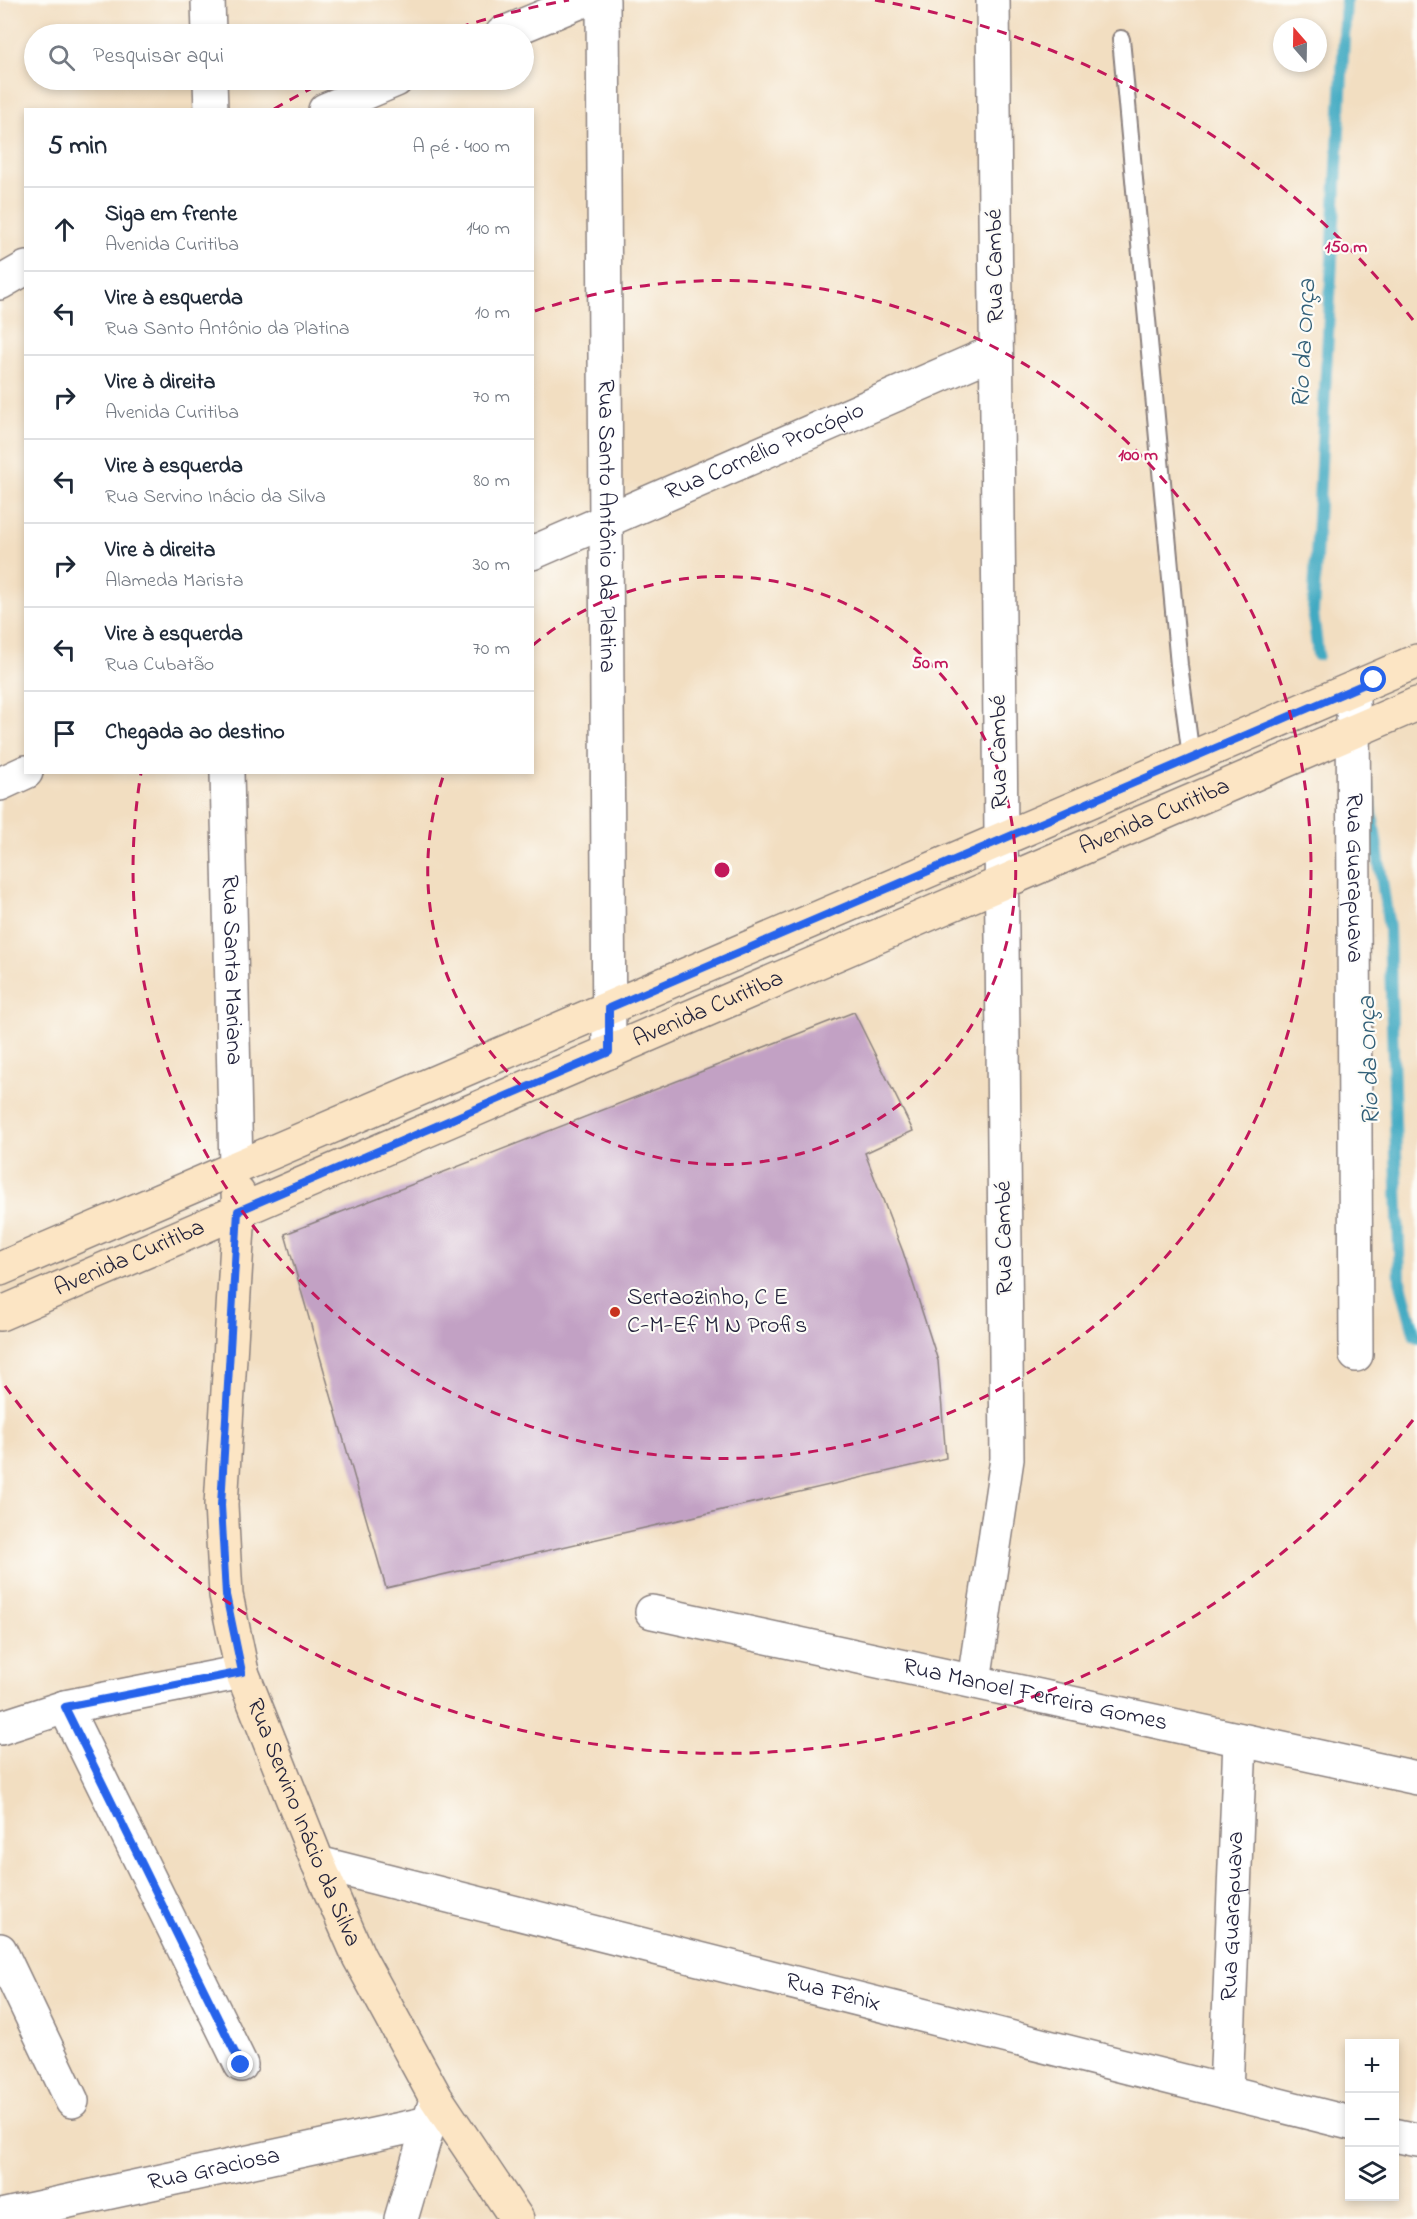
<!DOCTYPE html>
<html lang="pt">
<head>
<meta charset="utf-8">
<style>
	:root { --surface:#fff; --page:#f2f2f3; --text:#1f2937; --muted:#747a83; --line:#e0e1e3 }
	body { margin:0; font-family:"Indie Flower",sans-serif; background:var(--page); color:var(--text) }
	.controls { position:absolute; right:18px; bottom:18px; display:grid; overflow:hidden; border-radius:0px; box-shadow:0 3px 9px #0003 }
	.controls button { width:54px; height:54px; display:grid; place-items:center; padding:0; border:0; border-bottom:2px solid var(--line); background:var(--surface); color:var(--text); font:30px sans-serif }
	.compass { position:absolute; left:1273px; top:18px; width:54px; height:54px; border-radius:50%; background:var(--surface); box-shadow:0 3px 9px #0003; rotate:340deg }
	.stop { position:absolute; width:18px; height:18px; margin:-14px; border:4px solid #2563eb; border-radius:50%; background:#fff }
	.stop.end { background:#2563eb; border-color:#fff; box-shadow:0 2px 6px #0008 }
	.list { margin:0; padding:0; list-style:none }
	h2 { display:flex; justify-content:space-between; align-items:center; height:78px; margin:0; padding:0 24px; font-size:26px }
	h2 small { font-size:20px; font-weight:400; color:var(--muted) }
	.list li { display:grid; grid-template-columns:39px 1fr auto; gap:18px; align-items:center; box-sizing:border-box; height:84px; padding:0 24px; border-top:2px solid var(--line) }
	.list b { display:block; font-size:22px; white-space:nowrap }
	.list p { margin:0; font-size:20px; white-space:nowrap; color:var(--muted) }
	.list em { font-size:20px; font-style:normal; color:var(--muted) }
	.icon { flex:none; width:33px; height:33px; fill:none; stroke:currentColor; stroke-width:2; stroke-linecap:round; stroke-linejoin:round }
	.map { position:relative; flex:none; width:1417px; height:2219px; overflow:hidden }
	.search { position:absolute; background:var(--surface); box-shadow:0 3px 9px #0003; left:24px; top:24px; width:510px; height:66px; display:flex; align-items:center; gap:15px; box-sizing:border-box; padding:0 21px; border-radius:33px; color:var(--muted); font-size:22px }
	.panel { position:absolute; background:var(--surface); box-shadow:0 3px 9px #0003; left:24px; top:108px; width:510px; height:666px; border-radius:0px }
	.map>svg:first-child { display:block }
</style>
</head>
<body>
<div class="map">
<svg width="1417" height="2219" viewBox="0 0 1417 2219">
	<rect width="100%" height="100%" fill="#fdfcf7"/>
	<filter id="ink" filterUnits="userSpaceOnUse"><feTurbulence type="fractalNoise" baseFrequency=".0167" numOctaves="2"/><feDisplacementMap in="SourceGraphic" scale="12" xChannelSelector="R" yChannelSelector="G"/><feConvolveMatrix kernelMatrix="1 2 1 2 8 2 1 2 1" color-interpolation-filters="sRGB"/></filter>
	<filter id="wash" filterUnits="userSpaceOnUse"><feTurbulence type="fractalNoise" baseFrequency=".008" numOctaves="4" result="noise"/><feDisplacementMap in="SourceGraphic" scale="24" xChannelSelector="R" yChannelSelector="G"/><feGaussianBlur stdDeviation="1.35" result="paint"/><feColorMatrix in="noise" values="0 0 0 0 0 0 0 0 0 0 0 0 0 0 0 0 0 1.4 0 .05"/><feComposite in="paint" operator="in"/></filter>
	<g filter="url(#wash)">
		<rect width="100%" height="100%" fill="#f2dec1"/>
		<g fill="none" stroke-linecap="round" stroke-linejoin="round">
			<g stroke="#43aac2" stroke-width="12">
				<polyline points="1318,655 1313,613 1346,0"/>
				<polyline points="1368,787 1389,928 1400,1280 1415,1336 1417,1337"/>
			</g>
		</g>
		<g id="blocks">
			<polygon fill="#c2a1c4" points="854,1012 913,1131 865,1153 903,1252 938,1361 946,1458 386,1588 285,1234"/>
		</g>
	</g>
	<g filter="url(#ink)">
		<use href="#blocks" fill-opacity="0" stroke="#8a807e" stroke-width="1.5"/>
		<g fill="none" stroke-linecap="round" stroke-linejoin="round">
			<g stroke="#8a807e" stroke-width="20">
				<polyline id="lane" points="1121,39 1179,665 1191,757"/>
			</g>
			<g stroke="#8a807e" stroke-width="36">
				<g id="street">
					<polyline points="208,0 209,34"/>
					<path id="s1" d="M603,0L609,1052"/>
					<polyline points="502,34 584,0"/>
					<polyline points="210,80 211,110"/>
					<polyline points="325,110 396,80"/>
					<polyline points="0,283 26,268"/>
					<path id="s2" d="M532,553L996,351"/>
					<path id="s3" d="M1353,689L1356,1355"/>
					<path id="s4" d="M227,772L236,1168"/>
					<polyline points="0,784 26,772"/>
					<path id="s5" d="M652,1612L1417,1778"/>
					<polyline points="974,1681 1007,1459 993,0"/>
					<polyline points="65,1707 241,2065"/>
					<polyline points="0,1728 65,1707 242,1672"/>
					<path id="s6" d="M318,1863L1350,2123"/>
					<polyline points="0,1950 72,2101"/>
					<path id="s7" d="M1226,2092L1240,1740"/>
					<polyline points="1394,2135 1417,2140"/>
					<path id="s8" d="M0,2216L428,2123"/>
					<polyline points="401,2219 434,2106"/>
				</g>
			</g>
			<g stroke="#8a807e" stroke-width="36">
				<g id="secondary">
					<path id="s9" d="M238,1193L239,1211L221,1505L226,1595L242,1672L318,1863L359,1957L436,2098L517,2219"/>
					<polyline points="0,1269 1417,661"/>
					<path id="s10" d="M0,1314L1417,704"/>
				</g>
			</g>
			<use href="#lane" stroke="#fff" stroke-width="16"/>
			<use href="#street" stroke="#fff" stroke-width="33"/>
			<use href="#secondary" stroke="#fce5c4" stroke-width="33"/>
		</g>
	</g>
	<g fill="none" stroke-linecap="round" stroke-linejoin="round" filter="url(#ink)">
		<polyline stroke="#2563eb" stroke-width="8" points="241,2065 65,1707 242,1672 226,1595 221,1505 238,1211 609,1052 609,1008 1374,680"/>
	</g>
	<g fill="none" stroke="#c2185b" stroke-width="3" stroke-dasharray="10 8">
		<path d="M533 645A294 294 0 1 1 444 774"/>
		<path d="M535 311A589 589 0 1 1 141 773"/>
		<path d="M1413 1420A883 883 0 0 1 3 1383M274 109A883 883 0 0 1 328 80M442 33A883 883 0 0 1 569 0M875 0A883 883 0 0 1 1413 320"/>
	</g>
	<circle fill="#c8321e" stroke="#fdfcf7" stroke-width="2" cx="615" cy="1312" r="6"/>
	<g text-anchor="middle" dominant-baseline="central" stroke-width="4.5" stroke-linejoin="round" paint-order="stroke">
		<g font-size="24" fill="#22223b" stroke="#fdfcf7">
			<text transform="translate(996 266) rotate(-91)">Rua Cambé</text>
			<text stroke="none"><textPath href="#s2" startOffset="254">Rua Cornélio Procópio</textPath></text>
			<text stroke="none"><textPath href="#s1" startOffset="526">Rua Santo Antônio da Platina</textPath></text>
			<text transform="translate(1000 752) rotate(-91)">Rua Cambé</text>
			<text stroke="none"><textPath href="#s10" startOffset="1257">Avenida Curitiba</textPath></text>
			<text stroke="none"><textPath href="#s3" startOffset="189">Rua Guarapuava</textPath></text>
			<text stroke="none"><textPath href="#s4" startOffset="198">Rua Santa Mariana</textPath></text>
			<text stroke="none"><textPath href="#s10" startOffset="771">Avenida Curitiba</textPath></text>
			<text transform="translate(1005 1238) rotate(-91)">Rua Cambé</text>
			<text stroke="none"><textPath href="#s10" startOffset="141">Avenida Curitiba</textPath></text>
			<text stroke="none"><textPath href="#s5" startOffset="392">Rua Manoel Ferreira Gomes</textPath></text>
			<text stroke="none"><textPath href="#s9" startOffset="644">Rua Servino Inácio da Silva</textPath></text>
			<text stroke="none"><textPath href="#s7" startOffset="176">Rua Guarapuava</textPath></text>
			<text stroke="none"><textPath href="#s6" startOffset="531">Rua Fênix</textPath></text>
			<text stroke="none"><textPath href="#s8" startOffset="219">Rua Graciosa</textPath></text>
		</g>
		<g font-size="24" fill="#22223b" stroke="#fdfcf7" text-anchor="start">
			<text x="627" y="1298">Sertaozinho, C E<tspan x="627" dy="28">C-M-Ef M N Profis</tspan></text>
		</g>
		<g font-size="26" font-style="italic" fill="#315f78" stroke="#fdfcf7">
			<text transform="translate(1305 344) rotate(-87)">Rio da Onça</text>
			<text transform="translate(1370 1061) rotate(-92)">Rio da Onça</text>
		</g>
	</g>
	<circle cx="722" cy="870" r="9" fill="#c2185b" stroke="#fdfcf7" stroke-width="3"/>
	<g font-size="18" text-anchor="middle" font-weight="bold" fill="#c2185b" stroke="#fdfcf7" stroke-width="4.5" stroke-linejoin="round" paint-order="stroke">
		<text x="1346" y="252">150 m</text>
		<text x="1138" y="460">100 m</text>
		<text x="930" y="668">50 m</text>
	</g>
</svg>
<div class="controls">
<button>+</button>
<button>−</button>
<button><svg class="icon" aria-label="layers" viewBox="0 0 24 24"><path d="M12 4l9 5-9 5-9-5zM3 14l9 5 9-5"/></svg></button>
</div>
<svg class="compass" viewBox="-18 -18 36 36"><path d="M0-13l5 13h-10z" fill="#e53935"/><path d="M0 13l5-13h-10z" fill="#747a83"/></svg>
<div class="stop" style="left:1374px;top:680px"></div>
<div class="stop end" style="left:241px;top:2065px"></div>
<div class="search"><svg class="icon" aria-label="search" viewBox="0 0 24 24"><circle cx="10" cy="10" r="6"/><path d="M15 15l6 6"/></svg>Pesquisar aqui</div>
<section class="panel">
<h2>5 min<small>A pé · 400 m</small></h2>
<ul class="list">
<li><svg class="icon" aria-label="ahead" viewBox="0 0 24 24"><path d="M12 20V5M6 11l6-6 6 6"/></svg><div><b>Siga em frente</b><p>Avenida Curitiba</p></div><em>140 m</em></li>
<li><svg class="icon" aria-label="left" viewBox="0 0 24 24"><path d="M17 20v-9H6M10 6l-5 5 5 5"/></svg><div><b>Vire à esquerda</b><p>Rua Santo Antônio da Platina</p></div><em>10 m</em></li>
<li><svg class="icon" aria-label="right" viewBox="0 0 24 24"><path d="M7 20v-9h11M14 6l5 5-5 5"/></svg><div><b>Vire à direita</b><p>Avenida Curitiba</p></div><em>70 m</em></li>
<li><svg class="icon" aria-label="left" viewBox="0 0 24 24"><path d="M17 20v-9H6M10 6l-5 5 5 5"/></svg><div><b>Vire à esquerda</b><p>Rua Servino Inácio da Silva</p></div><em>80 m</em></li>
<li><svg class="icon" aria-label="right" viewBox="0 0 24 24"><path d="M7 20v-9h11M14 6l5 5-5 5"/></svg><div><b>Vire à direita</b><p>Alameda Marista</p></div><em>30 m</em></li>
<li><svg class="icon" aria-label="left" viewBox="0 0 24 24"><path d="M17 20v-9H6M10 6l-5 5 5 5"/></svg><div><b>Vire à esquerda</b><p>Rua Cubatão</p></div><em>70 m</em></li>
<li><svg class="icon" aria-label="arrive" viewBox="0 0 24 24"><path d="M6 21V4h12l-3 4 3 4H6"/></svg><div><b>Chegada ao destino</b></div></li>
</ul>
</section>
</div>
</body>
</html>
